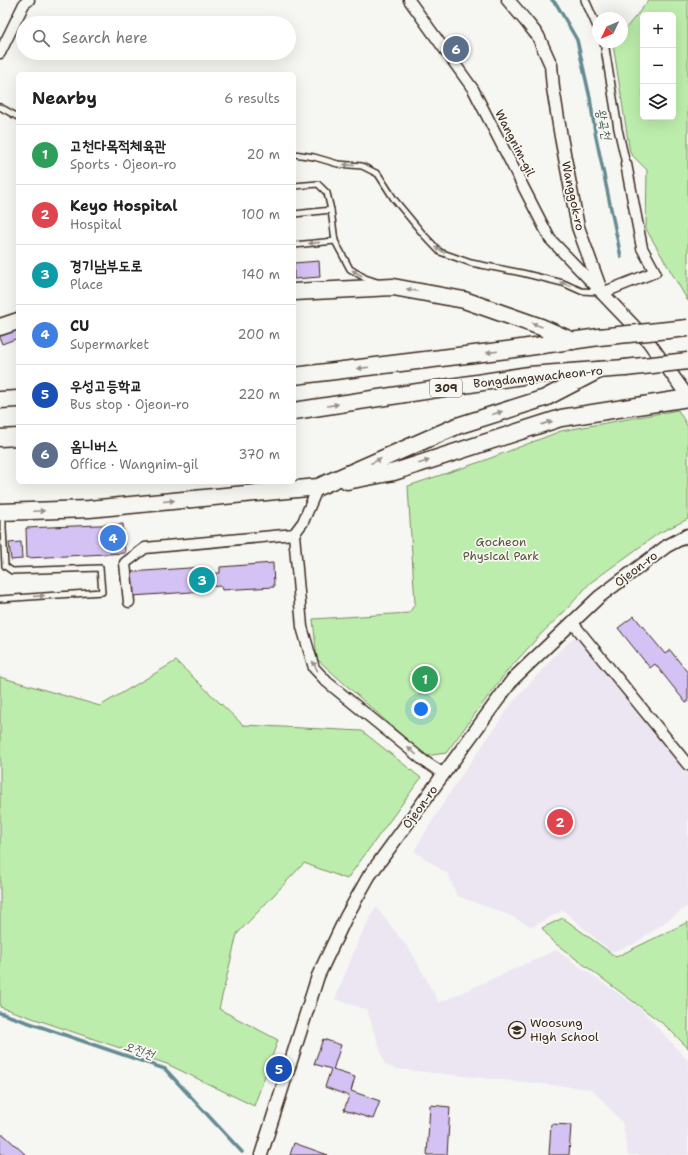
<!DOCTYPE html>
<html lang="en">
<head>
<meta charset="utf-8">
<style>
	:root { --surface:#fff; --page:#f6f6f6; --text:#222; --muted:#767676; --line:#e0e0e0; --accent:#3b2a1e }
	body { margin:0; font-family:"Shantell Sans","Poor Story",sans-serif; background:var(--page); color:var(--text) }
	.controls { position:absolute; right:12px; top:12px; display:grid; overflow:hidden; border-radius:6px; box-shadow:0 4px 16px #0002 }
	.controls button { width:36px; height:36px; display:grid; place-items:center; padding:0; border:0; border-bottom:1px solid var(--line); background:var(--surface); color:var(--text); font:20px sans-serif }
	.compass { position:absolute; left:592px; top:12px; width:36px; height:36px; border-radius:50%; background:var(--surface); box-shadow:0 4px 16px #0002; rotate:226deg }
	.you { position:absolute; left:421px; top:709px; width:14px; height:14px; margin:-10px; border:3px solid #fff; border-radius:50%; background:#1a73e8; box-shadow:0 0 0 6px #1a73e833 }
	.badge { display:grid; place-items:center; width:26px; height:26px; border-radius:50%; background:var(--accent); color:#fff; font-size:13px; font-weight:700 }
	.pin { position:absolute; translate:-50% -50%; border:2px solid #fff; box-shadow:0 1px 4px #0006 }
	.list { margin:0; padding:0; list-style:none }
	h2 { display:flex; justify-content:space-between; align-items:center; height:52px; margin:0; padding:0 16px; font-size:17px }
	h2 small { font-size:13px; font-weight:400; color:var(--muted) }
	.list li { display:grid; grid-template-columns:26px 1fr auto; gap:12px; align-items:center; box-sizing:border-box; height:60px; padding:0 16px; border-top:1px solid var(--line) }
	.list b { display:block; font-size:15px; white-space:nowrap }
	.list p { margin:0; font-size:13px; white-space:nowrap; color:var(--muted) }
	.list em { font-size:13px; font-style:normal; color:var(--muted) }
	.icon { flex:none; width:22px; height:22px; fill:none; stroke:currentColor; stroke-width:2; stroke-linecap:round; stroke-linejoin:round }
	.map { position:relative; flex:none; width:688px; height:1155px; overflow:hidden }
	.search { position:absolute; background:var(--surface); box-shadow:0 4px 16px #0002; left:16px; top:16px; width:280px; height:44px; display:flex; align-items:center; gap:10px; box-sizing:border-box; padding:0 14px; border-radius:22px; color:var(--muted); font-size:15px }
	.panel { position:absolute; background:var(--surface); box-shadow:0 4px 16px #0002; left:16px; top:72px; width:280px; height:412px; border-radius:6px }
	.map>svg:first-child { display:block }
</style>
</head>
<body>
<div class="map">
<svg width="688" height="1155" viewBox="0 0 688 1155">
	<rect width="100%" height="100%" fill="#f6f6f2"/>
	<filter id="ink" filterUnits="userSpaceOnUse"><feTurbulence type="fractalNoise" baseFrequency=".025" numOctaves="2"/><feDisplacementMap in="SourceGraphic" scale="8" xChannelSelector="R" yChannelSelector="G"/><feConvolveMatrix kernelMatrix="1 2 1 2 8 2 1 2 1" color-interpolation-filters="sRGB"/></filter>
	<g filter="url(#ink)">
		<g fill="#ece6f2">
			<polygon points="577,635 688,771 688,906 634,944 611,952 563,910 532,927 509,915 457,896 448,874 414,851 450,792 513,702 558,652"/>
			<polygon points="376,907 412,953 439,1003 556,950 642,1010 688,1061 688,1155 628,1155 622,1122 592,1089 396,1069 385,1065 367,1010 335,999 360,937"/>
		</g>
		<g fill="#bdedac" stroke="#7c8c65" fill-rule="evenodd">
			<path d="M649,0H688V301L646,229L647,170L630,153L613,44L615,42H622V33ZM643,15H673V117H643Z"/>
			<polygon points="678,410 688,427 688,519 659,533 590,583 566,610 543,632 507,671 446,753 425,756 317,659 313,619 409,613 415,604 408,486 483,461 561,431"/>
			<polygon points="176,661 243,725 362,731 421,778 347,879 304,863 237,934 219,1009 278,1040 254,1106 167,1064 0,1007 0,677 100,706"/>
			<polygon points="563,918 616,957 688,922 688,1048 666,1026 552,941 542,928"/>
		</g>
		<g fill="none" stroke-linecap="round" stroke-linejoin="round">
			<g stroke="#648b91" stroke-width="3.5">
				<polyline points="552,0 557,5 577,40 590,98 595,132 621,257"/>
				<polyline points="0,1013 165,1069 242,1152"/>
			</g>
		</g>
		<g fill="#d3c2f3" stroke="#3b2a1e">
			<polygon points="319,261 320,277 294,279 294,263"/>
			<polygon points="18,312 18,338 2,344 0,339 0,318"/>
			<polygon points="123,524 125,553 27,558 26,528"/>
			<polygon points="21,542 22,559 11,560 9,543"/>
			<polygon points="273,563 274,587 222,590 221,586 206,587 206,591 132,596 130,572 204,567 204,574 220,573 220,567"/>
			<polygon points="634,616 665,654 670,650 688,673 688,702 686,703 655,664 650,668 618,628"/>
			<polygon points="323,1039 341,1045 333,1070 355,1077 351,1091 380,1101 373,1119 344,1110 349,1096 325,1087 331,1069 314,1064"/>
			<polygon points="430,1105 450,1107 447,1155 427,1155"/>
			<polygon points="551,1124 571,1125 569,1155 549,1155"/>
			<polygon points="0,1135 4,1135 26,1155 0,1155"/>
			<polygon points="294,1143 328,1155 290,1155"/>
		</g>
		<g fill="none" stroke-linecap="round" stroke-linejoin="round">
			<g stroke="#3b2a1e" stroke-width="8">
				<g id="service">
					<polyline points="0,107 18,117"/>
					<polyline points="294,154 314,157 338,164 362,166 378,174 394,199 423,234 440,252 471,263 522,273 563,283 581,291 599,292"/>
					<polyline points="294,186 318,184 327,193 331,210"/>
					<polyline points="294,214 331,210 335,241 350,269 365,278 377,282"/>
					<polyline points="294,245 335,241"/>
					<polyline points="0,599 102,592 100,568 12,571 5,566 3,528 3,513"/>
				</g>
			</g>
			<g stroke="#3b2a1e" stroke-width="10">
				<g id="pedestrian">
					<polyline points="585,0 598,29"/>
					<polyline points="604,42 618,129 626,164"/>
				</g>
			</g>
			<g stroke="#3b2a1e" stroke-width="13">
				<g id="minor">
					<polyline points="409,0 473,89 550,239 602,293 655,272 642,248 626,164"/>
					<polyline points="0,53 24,4 29,0"/>
					<polyline points="294,534 302,627 314,668 327,682 424,761 444,774"/>
					<polyline points="129,602 125,563 145,548 294,534 303,522 318,487"/>
					<polyline points="572,622 688,765"/>
				</g>
			</g>
			<g stroke="#3b2a1e" stroke-width="15">
				<g id="tertiary">
					<polyline points="508,0 525,20 538,36 551,65 553,88 561,137 578,227 602,293 648,341 688,397"/>
					<polyline points="261,1155 318,976 346,917 369,876 513,679 599,597 667,546 688,535"/>
				</g>
			</g>
			<g stroke="#3b2a1e" stroke-width="19">
				<g id="trunk">
					<polyline points="294,292 393,287 464,300 541,327 573,341"/>
					<polyline points="0,327 18,321"/>
					<polyline points="294,376 507,350 599,337"/>
					<polyline points="0,400 18,399"/>
					<polyline points="294,411 529,375 625,368"/>
					<polyline points="0,438 18,437"/>
					<polyline points="347,481 394,472 561,418 688,398"/>
					<polyline points="0,512 89,509 318,487 457,426 545,398 599,370"/>
				</g>
			</g>
			<use href="#service" stroke="#f6f6f2" stroke-width="5"/>
			<use href="#pedestrian" stroke="#f6f6f2" stroke-width="7"/>
			<use href="#minor" stroke="#f6f6f2" stroke-width="10"/>
			<use href="#tertiary" stroke="#f6f6f2" stroke-width="12"/>
			<use href="#trunk" stroke="#f6f6f2" stroke-width="16"/>
			<g stroke="#3b2a1e" stroke-width="19" stroke-linecap="butt">
				<g id="trunk-bridge">
					<polyline points="599,337 688,328"/>
					<polyline points="625,368 688,361"/>
				</g>
			</g>
			<use href="#trunk-bridge" stroke="#f6f6f2" stroke-width="16"/>
		</g>
		<defs><path id="oneway-solid" d="M-6-.8H1V-3.2L6.5 0L1 3.2V.8H-6Z"/></defs>
		<g fill="#989088">
			<use href="#oneway-solid" transform="translate(349 165) rotate(-175)"/>
			<use href="#oneway-solid" transform="translate(314 243) rotate(174)"/>
			<use href="#oneway-solid" transform="translate(440 250) rotate(-146)"/>
			<use href="#oneway-solid" transform="translate(357 273) rotate(-150)"/>
			<use href="#oneway-solid" transform="translate(565 284) rotate(-160)"/>
			<use href="#oneway-solid" transform="translate(412 290) rotate(-169)"/>
			<use href="#oneway-solid" transform="translate(537 325) rotate(-160)"/>
			<use href="#oneway-solid" transform="translate(492 352) rotate(173)"/>
			<use href="#oneway-solid" transform="translate(363 368) rotate(173)"/>
			<use href="#oneway-solid" transform="translate(333 405) rotate(-9)"/>
			<use href="#oneway-solid" transform="translate(497 413) rotate(-17)"/>
			<use href="#oneway-solid" transform="translate(547 423) rotate(-18)"/>
			<use href="#oneway-solid" transform="translate(376 461) rotate(-24)"/>
			<use href="#oneway-solid" transform="translate(424 462) rotate(-18)"/>
			<use href="#oneway-solid" transform="translate(169 501) rotate(-5)"/>
			<use href="#oneway-solid" transform="translate(39 511) rotate(-2)"/>
			<use href="#oneway-solid" transform="translate(39 596) rotate(-4)"/>
			<use href="#oneway-solid" transform="translate(315 666) rotate(-118)"/>
			<use href="#oneway-solid" transform="translate(412 751) rotate(-141)"/>
		</g>
	</g>
	<defs>
		<g id="school-ring" transform="scale(0.9)"><circle r="9.5" fill="#f6f6f2" stroke="#3b2a1e" stroke-width="1.5"/><path d="M0-5L7-2L0 1L-7-2ZM-4 1L0 2.5L4 1V4Q0 6-4 4Z" fill="#3b2a1e"/></g>
	</defs>
	<g fill-rule="evenodd">
		<use href="#school-ring" x="517" y="1030"/>
	</g>
	<g text-anchor="middle" dominant-baseline="central" stroke-width="3.5" stroke-linejoin="round" paint-order="stroke">
		<rect fill="#f6f6f2" stroke="#73675e" stroke-width="1" x="430" y="379" width="32" height="18" rx="3"/>
		<g font-size="11" font-weight="bold" fill="#3b2a1e">
			<text x="446" y="388">309</text>
		</g>
		<g font-size="12" fill="#3b2a1e" stroke="#f6f6f2">
			<text transform="translate(515 143) rotate(63)">Wangnim-gil</text>
			<text transform="translate(573 196) rotate(78)">Wanggok-ro</text>
			<text transform="translate(538 377) rotate(-6)">Bongdamgwacheon-ro</text>
			<text transform="translate(636 569) rotate(-37)">Ojeon-ro</text>
			<text transform="translate(420 807) rotate(-54)">Ojeon-ro</text>
		</g>
		<g font-size="12" fill="#55513a" stroke="#f6f6f2">
			<text x="501" y="542">Gocheon<tspan x="501" dy="14">Physical Park</tspan></text>
		</g>
		<g font-size="12" fill="#3b2a1e" stroke="#f6f6f2" text-anchor="start">
			<text x="530" y="1023">Woosung<tspan x="530" dy="14">High School</tspan></text>
		</g>
		<g font-size="13" font-style="italic" fill="#4f5b57" stroke="#f6f6f2">
			<text transform="translate(604 124) rotate(78)">왕곡천</text>
			<text transform="translate(139 1050) rotate(19)">오전천</text>
		</g>
	</g>
</svg>
<div class="controls">
<button>+</button>
<button>−</button>
<button><svg class="icon" aria-label="layers" viewBox="0 0 24 24"><path d="M12 4l9 5-9 5-9-5zM3 14l9 5 9-5"/></svg></button>
</div>
<svg class="compass" viewBox="-18 -18 36 36"><path d="M0-13l5 13h-10z" fill="#e53935"/><path d="M0 13l5-13h-10z" fill="#767676"/></svg>
<div class="you"></div>
<div class="pin badge" style="left:425px;top:679px;background:#2e9e5b">1</div>
<div class="pin badge" style="left:560px;top:822px;background:#e0444e">2</div>
<div class="pin badge" style="left:202px;top:580px;background:#0f9aa8">3</div>
<div class="pin badge" style="left:113px;top:538px;background:#3f7fe0">4</div>
<div class="pin badge" style="left:279px;top:1069px;background:#1a4fb4">5</div>
<div class="pin badge" style="left:456px;top:49px;background:#5c6f8a">6</div>
<div class="search"><svg class="icon" aria-label="search" viewBox="0 0 24 24"><circle cx="10" cy="10" r="6"/><path d="M15 15l6 6"/></svg>Search here</div>
<section class="panel">
<h2>Nearby<small>6 results</small></h2>
<ul class="list">
<li><span class="badge" style="background:#2e9e5b">1</span><div><b>고천다목적체육관</b><p>Sports · Ojeon-ro</p></div><em>20 m</em></li>
<li><span class="badge" style="background:#e0444e">2</span><div><b>Keyo Hospital</b><p>Hospital</p></div><em>100 m</em></li>
<li><span class="badge" style="background:#0f9aa8">3</span><div><b>경기남부도로</b><p>Place</p></div><em>140 m</em></li>
<li><span class="badge" style="background:#3f7fe0">4</span><div><b>CU</b><p>Supermarket</p></div><em>200 m</em></li>
<li><span class="badge" style="background:#1a4fb4">5</span><div><b>우성고등학교</b><p>Bus stop · Ojeon-ro</p></div><em>220 m</em></li>
<li><span class="badge" style="background:#5c6f8a">6</span><div><b>옴니버스</b><p>Office · Wangnim-gil</p></div><em>370 m</em></li>
</ul>
</section>
</div>
</body>
</html>
